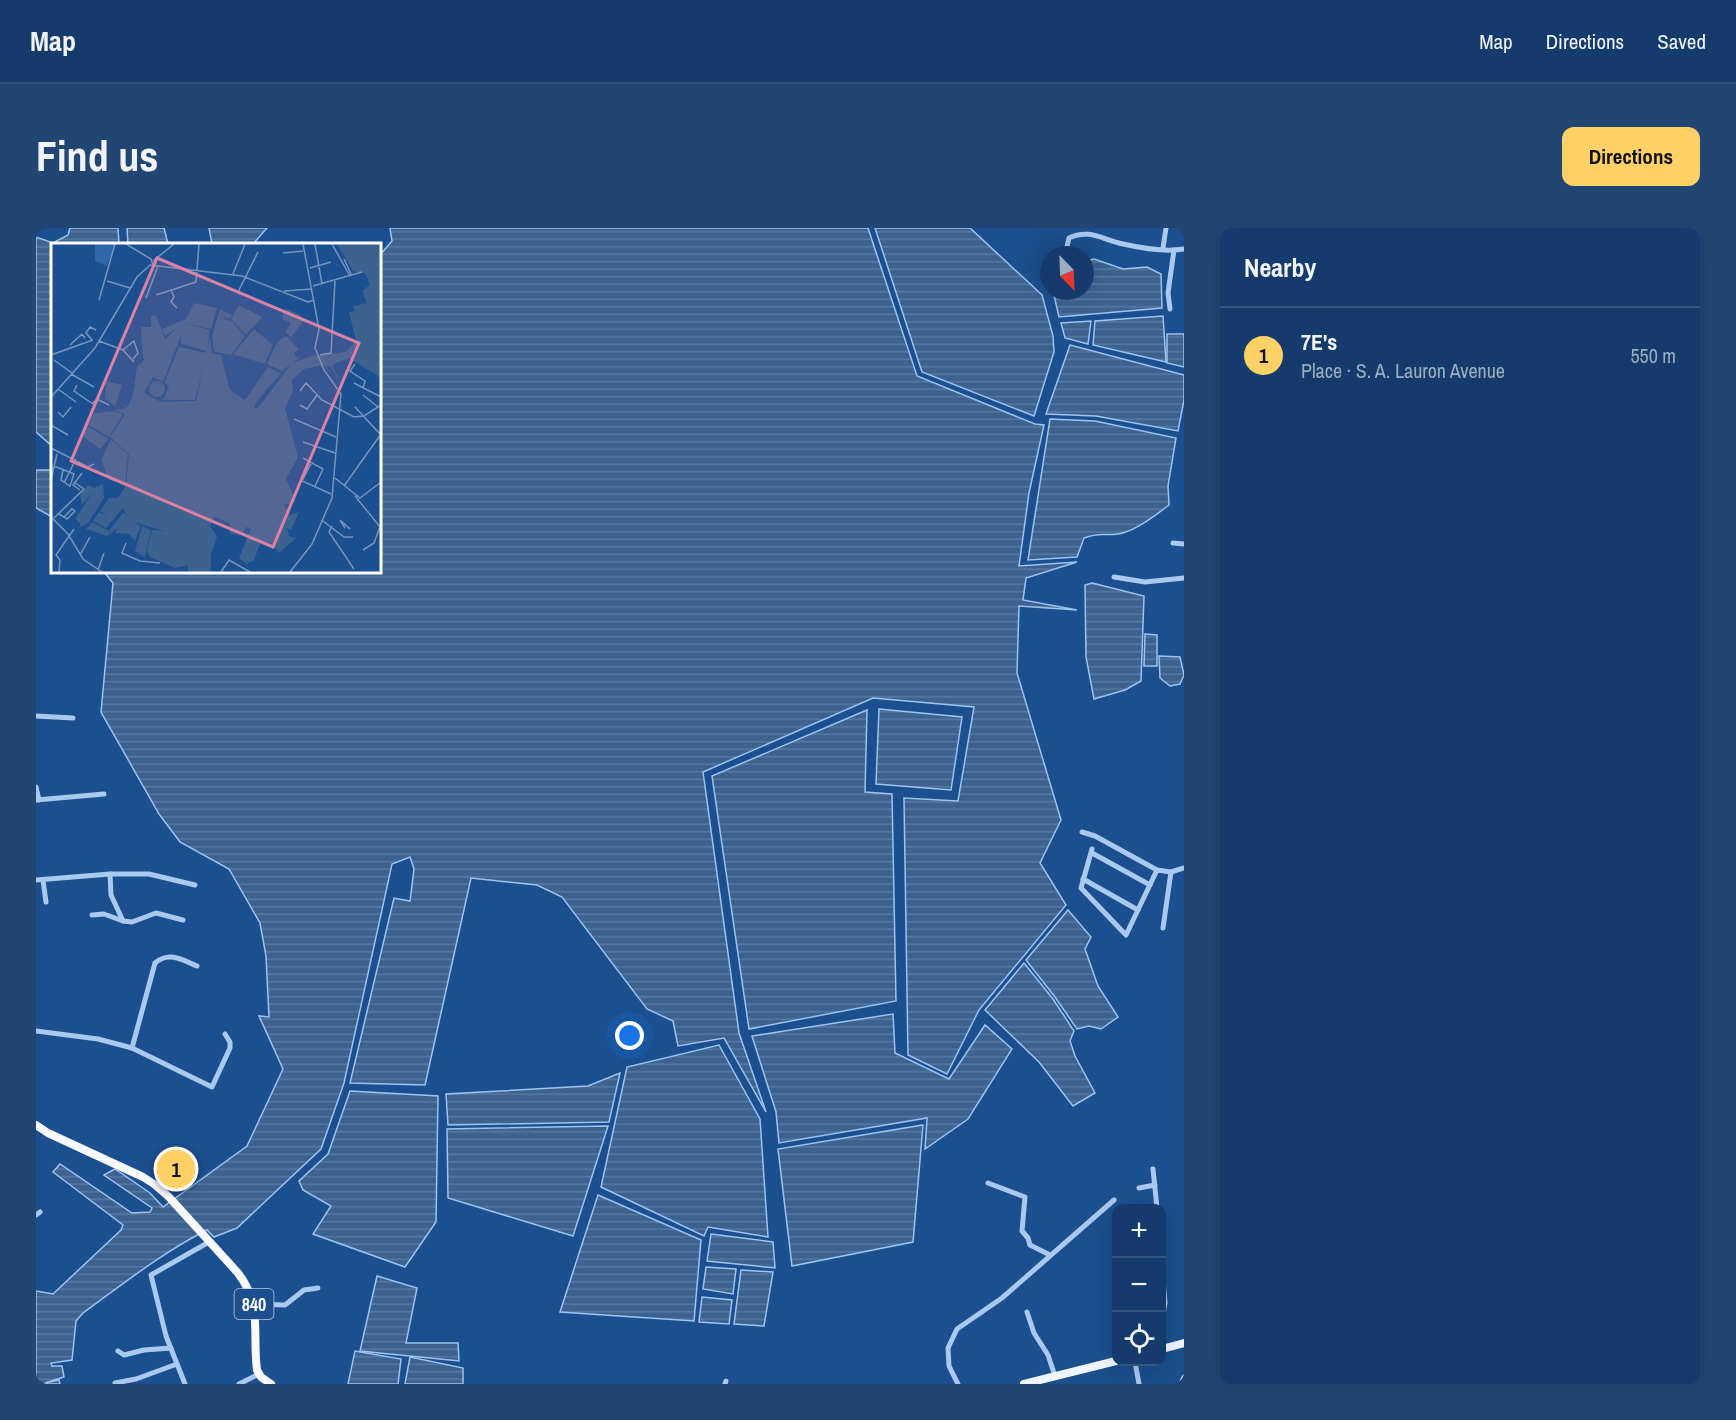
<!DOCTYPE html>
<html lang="en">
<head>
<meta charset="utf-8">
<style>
	:root { --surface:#143b6b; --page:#214673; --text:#f1f3f6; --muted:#9dadc1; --line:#33557e; --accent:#ffd166 }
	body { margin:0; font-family:"Archivo Narrow",sans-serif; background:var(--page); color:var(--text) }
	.controls { position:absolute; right:18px; bottom:18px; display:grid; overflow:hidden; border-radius:12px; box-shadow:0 6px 24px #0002 }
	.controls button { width:54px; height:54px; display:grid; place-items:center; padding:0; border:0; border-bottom:2px solid var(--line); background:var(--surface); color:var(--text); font:30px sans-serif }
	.compass { position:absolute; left:1004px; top:18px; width:54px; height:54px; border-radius:50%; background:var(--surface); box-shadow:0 6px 24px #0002; rotate:157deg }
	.you { position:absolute; left:594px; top:808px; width:21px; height:21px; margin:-15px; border:4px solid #fff; border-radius:50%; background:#1a73e8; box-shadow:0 0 0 9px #1a73e833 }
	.badge { display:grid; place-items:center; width:39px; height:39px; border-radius:50%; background:var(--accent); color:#111; font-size:20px; font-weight:700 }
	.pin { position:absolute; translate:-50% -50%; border:3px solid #fff; box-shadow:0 2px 6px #0006 }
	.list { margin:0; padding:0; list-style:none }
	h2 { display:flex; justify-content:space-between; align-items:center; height:78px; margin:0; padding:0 24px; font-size:26px }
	h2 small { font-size:20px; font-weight:400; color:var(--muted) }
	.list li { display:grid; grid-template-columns:39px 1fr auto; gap:18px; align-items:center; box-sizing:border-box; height:96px; padding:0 24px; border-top:2px solid var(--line) }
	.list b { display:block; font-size:22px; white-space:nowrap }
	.list p { margin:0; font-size:20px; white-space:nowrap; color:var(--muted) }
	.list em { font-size:20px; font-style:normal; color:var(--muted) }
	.icon { flex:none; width:33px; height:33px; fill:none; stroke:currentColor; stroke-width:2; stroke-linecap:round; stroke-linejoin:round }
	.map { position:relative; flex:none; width:1148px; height:1156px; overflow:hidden; border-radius:12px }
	header { display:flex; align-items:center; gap:36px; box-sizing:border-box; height:84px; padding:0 30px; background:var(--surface); border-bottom:2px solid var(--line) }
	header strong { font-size:28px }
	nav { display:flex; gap:33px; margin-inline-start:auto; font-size:21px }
	.intro { display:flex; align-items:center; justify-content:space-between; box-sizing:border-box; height:144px; padding:0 36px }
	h1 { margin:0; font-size:42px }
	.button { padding:15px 27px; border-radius:12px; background:var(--accent); color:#111; font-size:21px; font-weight:700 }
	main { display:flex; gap:36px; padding:0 36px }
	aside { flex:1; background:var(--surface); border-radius:12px; box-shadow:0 6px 24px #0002 }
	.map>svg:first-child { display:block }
</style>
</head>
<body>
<header>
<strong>Map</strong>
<nav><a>Map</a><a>Directions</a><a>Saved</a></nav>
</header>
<div class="intro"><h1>Find us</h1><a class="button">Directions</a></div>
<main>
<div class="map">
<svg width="1148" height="1156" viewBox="0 0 1148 1156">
	<defs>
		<pattern id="water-rules" width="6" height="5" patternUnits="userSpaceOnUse" patternTransform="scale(1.5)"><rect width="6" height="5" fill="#3c6290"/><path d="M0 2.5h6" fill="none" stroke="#597aa1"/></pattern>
	</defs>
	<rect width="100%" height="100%" fill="#1b4f8f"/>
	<g fill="url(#water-rules)" stroke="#9cc4f0" stroke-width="1.5">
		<polygon points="34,0 82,0 83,16 16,16 16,218 0,204 0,9 17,15 32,7"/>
		<polygon points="91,0 128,0 132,16 92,16"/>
		<polygon points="173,0 231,0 217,16 176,16"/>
		<path d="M354,0H832L881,148L999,196L1008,197L993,265L983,338L1041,334L990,350L987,372L1041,382L983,378L981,445L1025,592L1004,635L1030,677L943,782L911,846L872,827L868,570L922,573L938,479L837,470L667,544L703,805L730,884L688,810L642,818L637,793L611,781L526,669L501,657L435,650L389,857L314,855L358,670L374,673L378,641L374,629L356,636L308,855L285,921L201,1000L178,1009L171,1002C127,1024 87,1056 47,1085L40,1093L36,1132L15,1135L16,1138H26L28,1149L9,1155L23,1152L24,1156H0V1063L17,1066L85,1002L87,997L17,944L24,936L96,985L114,984L116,980L68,947L79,941L114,965L127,979L211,918L247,841L223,788L233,789L230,728L224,695L193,641L144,614L123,586L65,484L77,355L68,344H344V27L356,13Z"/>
		<polygon points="839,0 934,0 1006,67 1017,108 1018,124 998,188 886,144"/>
		<polygon points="1058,31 1087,41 1111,39 1125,46 1126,80 1023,89 1017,63 1049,63 1049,33"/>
		<polygon points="1127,88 1130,134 1057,117 1059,93"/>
		<polygon points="1055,93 1052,116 1029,110 1025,95"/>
		<polygon points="1131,106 1148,106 1148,139 1131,135"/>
		<polygon points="1034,117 1148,147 1148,172 1142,203 1060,188 1010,186"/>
		<path d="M1014,191L1059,193L1140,210L1132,258L1133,277C1120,287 1098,304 1082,306C1067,308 1064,304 1048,310L1041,329L992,332Z"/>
		<polygon points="0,242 16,242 16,289 0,280"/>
		<polygon points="1056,355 1108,368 1105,453 1089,462 1058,471 1050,429 1049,357"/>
		<polygon points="1109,406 1121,407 1121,438 1108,438"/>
		<polygon points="1123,428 1144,429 1148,447 1144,456 1134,458 1124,450"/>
		<polygon points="843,481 926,489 915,562 840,556"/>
		<polygon points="831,482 829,564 856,566 860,773 713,801 676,548"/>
		<polygon points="1032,682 1055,709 1049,721 1062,758 1082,789 1065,801 1053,798 1041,801 1019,769 990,732"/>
		<polygon points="988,735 1017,771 1038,803 1034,813 1039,828 1059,865 1037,878 1003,834 949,782"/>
		<polygon points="857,786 859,825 913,851 949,797 976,821 932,891 889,921 891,890 743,915 740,884 716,808"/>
		<polygon points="683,817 724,891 732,1009 672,999 668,1008 565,959 591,839"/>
		<polygon points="584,845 573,894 412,897 410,866 552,858"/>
		<polygon points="314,863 402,868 400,994 369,1039 277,1006 295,978 267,962 263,953 292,926"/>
		<polygon points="887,897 877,1014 756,1038 742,921"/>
		<polygon points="572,898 537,1008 412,970 411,901"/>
		<polygon points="562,967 665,1012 658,1093 524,1084"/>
		<polygon points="675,1006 737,1014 739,1040 671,1033"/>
		<polygon points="670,1039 700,1041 697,1066 667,1061"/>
		<polygon points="705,1042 737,1044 728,1098 698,1096"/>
		<polygon points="341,1048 381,1060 370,1115 422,1115 423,1133 324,1123"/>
		<polygon points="666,1069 696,1072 693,1096 663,1094"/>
		<polygon points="319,1123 365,1131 362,1156 312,1156"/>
		<polygon points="374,1129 427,1140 427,1156 369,1156"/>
	</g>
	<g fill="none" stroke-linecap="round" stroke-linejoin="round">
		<g stroke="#a9c9ee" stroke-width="5">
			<polyline points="1127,20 1130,0"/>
			<path d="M1029,27L1033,10C1053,0 1067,12 1087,16C1105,20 1131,24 1148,21"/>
			<polyline points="1134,81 1132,65 1138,22"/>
			<polyline points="1137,315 1148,316"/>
			<polyline points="1078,349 1109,354 1148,350"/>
			<polyline points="0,488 37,490"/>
			<polyline points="0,559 3,572"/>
			<polyline points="0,572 68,566"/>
			<polyline points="1046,604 1059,608 1121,642 1135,644 1148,640"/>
			<polyline points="1056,621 1045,660 1090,707 1121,642"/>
			<polyline points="1056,625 1114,657"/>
			<polyline points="74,646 75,667 87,693"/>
			<polyline points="1047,651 1102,682"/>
			<polyline points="0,652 74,646 113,646 159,657"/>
			<polyline points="7,652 10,674"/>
			<polyline points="56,687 68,686 87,693 96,694 120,685 147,692"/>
			<polyline points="1127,700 1135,644"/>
			<polyline points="0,803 62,811 96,820 176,859 194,820 194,814 189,806"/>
			<path d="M96,820L119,735C133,723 147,732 161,738"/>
			<polyline points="1117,941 1121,980"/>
			<polyline points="952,955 989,969 986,1003 992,1010 994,1017 1014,1027"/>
			<polyline points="1103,960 1119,957"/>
			<polyline points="0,987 4,984"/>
			<polyline points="1126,1039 1129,1075 1126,1092"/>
			<polyline points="218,1076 249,1077 268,1062 282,1060"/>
			<polyline points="991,1084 998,1105 1012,1127 1019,1148"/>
			<polyline points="82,1123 88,1127 108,1122 135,1120"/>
			<polyline points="1099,1134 1103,1156"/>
			<polyline points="79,1155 100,1151 141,1136"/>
			<polyline points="149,1156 130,1108 115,1047 173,1014"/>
			<polyline points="203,1156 223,1146"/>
			<polyline points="689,1156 690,1153"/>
			<polyline points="922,1156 913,1138 912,1120 921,1101 966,1070 1078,972"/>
			<polyline points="1145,1156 1148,1149"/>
		</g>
		<g stroke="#f0f6ff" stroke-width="8">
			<polyline points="1126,1121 1148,1115"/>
			<polyline points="988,1156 1080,1133"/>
		</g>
		<path stroke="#f8faff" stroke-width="8" d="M0,897L12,905L107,949L118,956L132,968L202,1045C227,1078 216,1104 221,1142L225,1149L235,1156"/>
	</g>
	<g text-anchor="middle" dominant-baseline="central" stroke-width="4.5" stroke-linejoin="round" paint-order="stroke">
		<rect fill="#1b4f8f" stroke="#bbcadd" stroke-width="1.5" x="198.5" y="1061" width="39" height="30" rx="4.5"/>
		<g font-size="18" font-weight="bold" fill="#fff">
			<text x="218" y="1076">840</text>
		</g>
	</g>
	<g transform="translate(15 15)">
		<rect width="330" height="330" fill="#1b4f8f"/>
		<path d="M44,1H64L56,23L44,18Z" fill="#2e69ad"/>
		<path d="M286,1H330V135L298,115L281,122L288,137L279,123H275L281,132L272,122L253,126L241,137L242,148L234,165L247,214L235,236L245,258L233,262L239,272L248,269L240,287L236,285L238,293L245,295L228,310L220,300L209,301L203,317L196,321L188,315L200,286L195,284L191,292L179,291V280L163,274L159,283L166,293L160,312V329H137V322L124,325L99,314L96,308L101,287L113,288L82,279L90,283L84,298L78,291L64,290L67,285L56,293L35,286L41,279L58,288L73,269L76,274L72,265L55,285L42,278L48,269L57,273L49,268L58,255H67L75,242L78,212L59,194L74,171L63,167L76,165L67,159L77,164L82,152L86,123L93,117L91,108L97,104L91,107L90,84H100V73L105,72L114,96L125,86L114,93L111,86L135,76L143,60L166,65L160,86L132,80L159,87L156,108L130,101V93L112,139L102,134L93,150L110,159L145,158L159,94L161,110L170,112L179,147L194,157L217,124L230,130L206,158L203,165H207L241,120L261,113L295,109L305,98L298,69L304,68L302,63L316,60L311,48L319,42L315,31L302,28ZM188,62L211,74L195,92L180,76ZM234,65L245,70L241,78L246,70L254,76L240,94L234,89L240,80L231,76ZM169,66L181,72L178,76L170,73L178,78L180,77L194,93L180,112L163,109L161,93ZM203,86L222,102L214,121L182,111ZM235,93L248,106L243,110L247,116L231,128L216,121L226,99ZM128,104L156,110L144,157H112L118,143L113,140ZM98 146a8 8 0 1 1 16 0a8 8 0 1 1-16 0ZM55,138L71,142L64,163L54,156ZM63,168L72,171L58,194L37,182L43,170ZM36,183L58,196L49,206L30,192ZM60,196L77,212L74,241L58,237L50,217ZM52,241L53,255L37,280L27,285L30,281L24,276L42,249L31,262L29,252L37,242L43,245ZM91,283L100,287L94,314L84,308Z" fill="#3c6290"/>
		<path fill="none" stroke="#7695bc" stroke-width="1.5" d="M75,1L100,16L102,22M264,1L271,41M281,1L299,33M232,10L252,8M293,16L301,33M102,18L123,1M259,25L280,19M182,31L194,1M56,38L79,45M262,43L311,29M120,47L123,54L120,59L126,65M233,48L261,46M187,49L207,9M105,52L145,39L148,1M95,55L107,23M48,57L64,1M41,97L35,90L39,84L45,87M48,98L72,107L83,119M19,102L31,91L34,95M72,107L83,98L87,110L82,116M0,112L42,97M269,112L280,110L284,38M3,117L21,130M304,121L299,128L314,138L312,145M20,131L43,144M303,140L330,154M26,142L23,148L45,163M7,146L25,159M249,148L255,140L271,157L303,174L313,173L330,162M312,152L327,164M0,154L44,105L86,34L99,22L191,33L257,59L263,57M41,161L46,156L58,162M249,162L256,166L266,152M304,164L330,192M7,169L12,174L20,164M243,176L285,194M0,182L17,192M252,199L284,210M0,205L37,224L43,221M252,215L272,226L264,243M261,219L251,238L280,251M3,223L23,231L19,243L10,237L12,227M284,235L309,255L330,239M0,237L6,211M13,240L25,216M293,243L330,191M29,247L22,242L31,230M304,253L330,285M8,271L13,274L16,276L24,268L21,266L13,274M0,274L17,291L32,316L51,329M3,275L33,246L23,239M272,278L293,294H302M281,283L278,289L303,326M294,285L289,277L299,286M75,300L71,310L89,318L109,320M312,307L323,300L329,284M29,312L39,294M47,327L53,310M8,329L9,317L5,312L23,286M170,329L178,317L199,329M239,329L261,301L281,255L290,151L273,127L264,105L268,86L252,1"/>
		<path fill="#dd80a5" fill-opacity="0.15" stroke="#dd80a5" stroke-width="3" d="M106,15L308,100L222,304L20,218Z"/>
		<rect width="330" height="330" fill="none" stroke="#fff" stroke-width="3"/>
	</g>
</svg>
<div class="controls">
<button>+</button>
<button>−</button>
<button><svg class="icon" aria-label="locate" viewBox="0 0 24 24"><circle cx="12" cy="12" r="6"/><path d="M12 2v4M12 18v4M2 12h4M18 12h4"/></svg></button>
</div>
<svg class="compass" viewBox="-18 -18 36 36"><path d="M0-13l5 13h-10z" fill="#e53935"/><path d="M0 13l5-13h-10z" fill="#9dadc1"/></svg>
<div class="you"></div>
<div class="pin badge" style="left:140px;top:941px">1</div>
</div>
<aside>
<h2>Nearby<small></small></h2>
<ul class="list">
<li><span class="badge">1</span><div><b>7E's</b><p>Place · S. A. Lauron Avenue</p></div><em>550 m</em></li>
</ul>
</aside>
</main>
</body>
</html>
